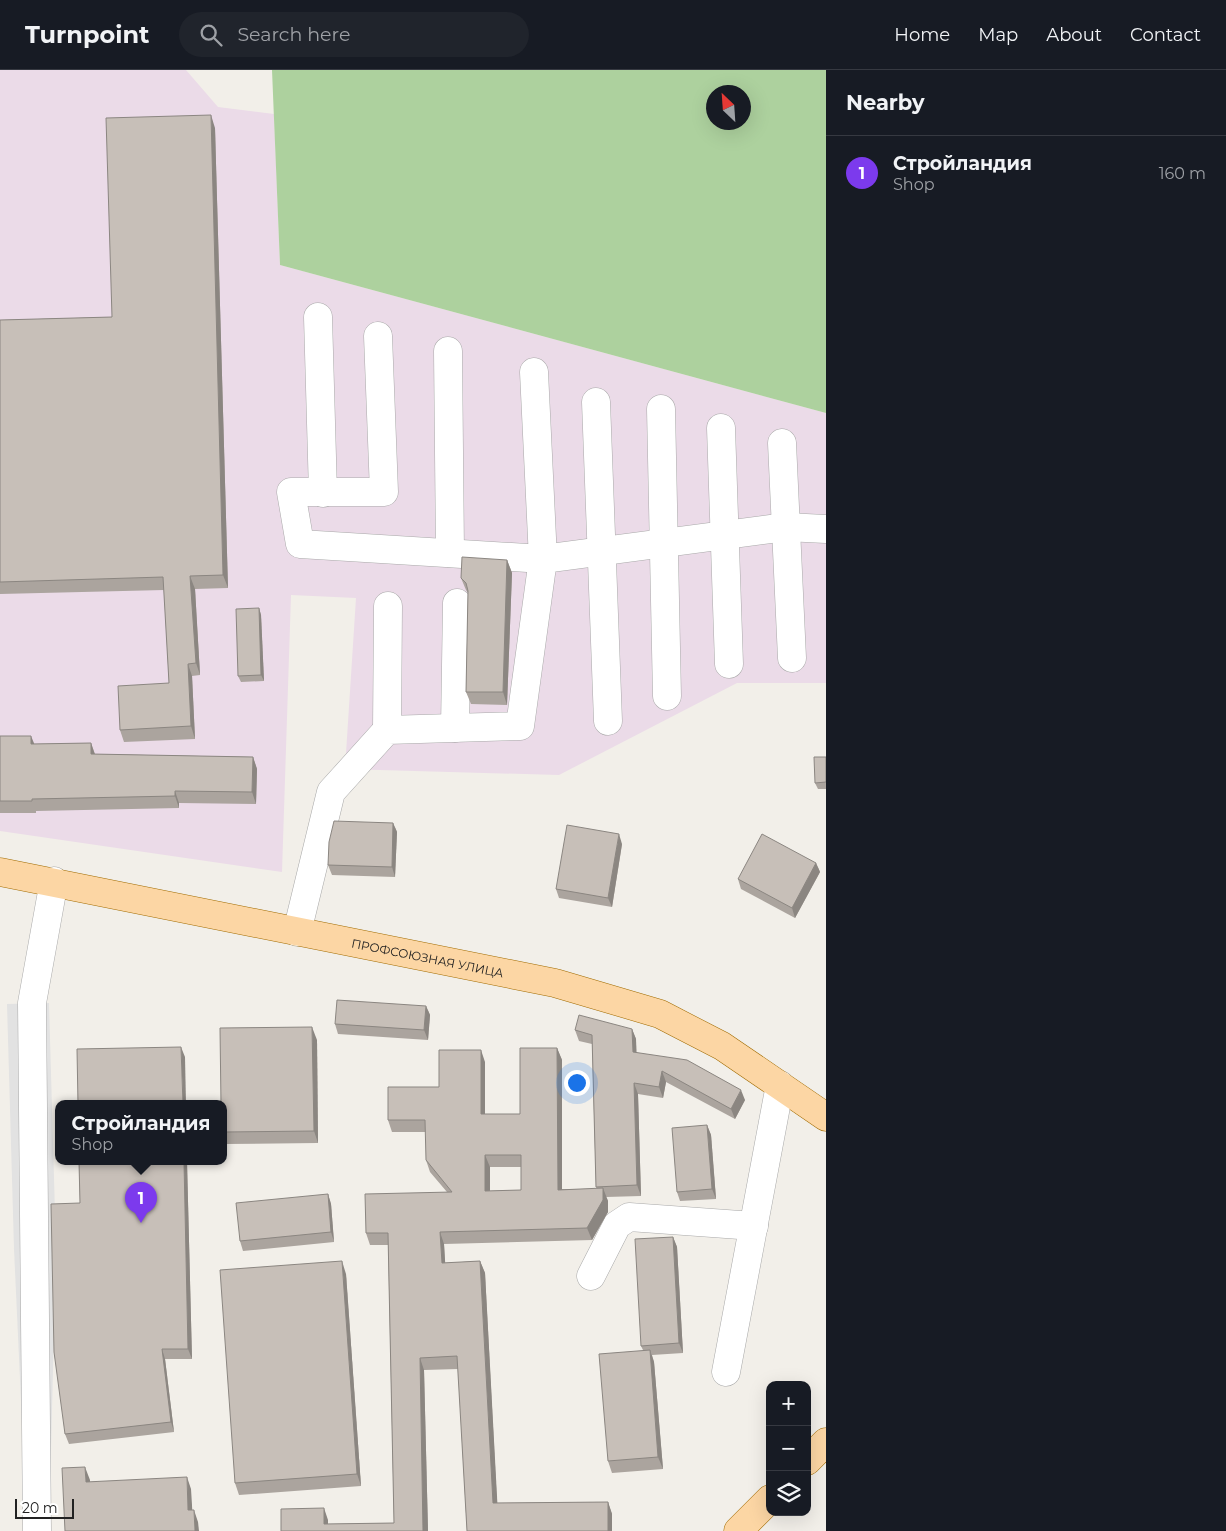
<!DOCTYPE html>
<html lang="en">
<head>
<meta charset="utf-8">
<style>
	:root { --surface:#171b24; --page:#20242c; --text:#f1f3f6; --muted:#9ea1a6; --line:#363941; --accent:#7c3aed }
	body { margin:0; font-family:Montserrat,sans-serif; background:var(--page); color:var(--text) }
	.controls { position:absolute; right:15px; bottom:15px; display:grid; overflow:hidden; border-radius:10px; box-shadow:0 5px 20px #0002 }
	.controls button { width:45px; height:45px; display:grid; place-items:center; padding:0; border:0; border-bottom:1px solid var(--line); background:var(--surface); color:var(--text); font:25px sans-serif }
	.compass { position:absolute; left:706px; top:15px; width:45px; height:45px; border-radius:50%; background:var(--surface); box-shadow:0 5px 20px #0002; rotate:335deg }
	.scale { position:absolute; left:15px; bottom:12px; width:59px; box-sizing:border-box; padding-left:5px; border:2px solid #222; border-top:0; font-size:14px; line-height:18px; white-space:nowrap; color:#222; -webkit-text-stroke:4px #fff; paint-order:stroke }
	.you { position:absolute; left:576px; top:1012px; width:18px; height:18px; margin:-12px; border:4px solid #fff; border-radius:50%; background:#1a73e8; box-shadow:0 0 0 8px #1a73e833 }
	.badge { display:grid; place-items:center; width:32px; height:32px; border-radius:50%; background:var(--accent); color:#fff; font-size:16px; font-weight:700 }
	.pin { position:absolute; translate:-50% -41px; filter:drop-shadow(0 1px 2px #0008) }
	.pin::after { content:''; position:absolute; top:26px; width:18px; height:15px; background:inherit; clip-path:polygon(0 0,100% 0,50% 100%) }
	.popup { position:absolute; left:55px; top:1030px; width:172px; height:65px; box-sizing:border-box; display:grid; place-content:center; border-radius:10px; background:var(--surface); filter:drop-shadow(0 1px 4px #0005); font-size:16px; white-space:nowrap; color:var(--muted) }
	.popup b { font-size:19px; color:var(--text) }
	.popup::after { content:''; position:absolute; left:50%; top:100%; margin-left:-10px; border:10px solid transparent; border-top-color:var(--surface) }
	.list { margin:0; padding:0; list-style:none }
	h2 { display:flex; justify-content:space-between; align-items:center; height:65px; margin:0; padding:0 20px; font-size:21px }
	h2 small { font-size:16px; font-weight:400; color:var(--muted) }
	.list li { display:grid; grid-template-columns:32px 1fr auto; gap:15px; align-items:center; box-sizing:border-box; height:75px; padding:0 20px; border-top:1px solid var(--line) }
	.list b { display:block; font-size:19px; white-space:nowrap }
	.list p { margin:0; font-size:16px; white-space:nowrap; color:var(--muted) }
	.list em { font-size:16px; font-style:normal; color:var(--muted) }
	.icon { flex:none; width:28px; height:28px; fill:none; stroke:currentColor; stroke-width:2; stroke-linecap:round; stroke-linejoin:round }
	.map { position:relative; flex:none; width:826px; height:1461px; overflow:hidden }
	header { display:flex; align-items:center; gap:30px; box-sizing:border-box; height:70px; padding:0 25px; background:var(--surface); border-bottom:1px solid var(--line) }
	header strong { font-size:24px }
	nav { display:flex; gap:28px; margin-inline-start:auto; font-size:18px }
	.search { width:350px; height:45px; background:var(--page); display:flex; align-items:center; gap:12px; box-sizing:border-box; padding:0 18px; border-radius:28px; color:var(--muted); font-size:19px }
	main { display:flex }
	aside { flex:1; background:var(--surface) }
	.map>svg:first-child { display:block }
</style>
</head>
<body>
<header>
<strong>Turnpoint</strong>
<div class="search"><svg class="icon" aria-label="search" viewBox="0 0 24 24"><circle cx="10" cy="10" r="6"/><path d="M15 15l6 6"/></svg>Search here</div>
<nav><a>Home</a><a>Map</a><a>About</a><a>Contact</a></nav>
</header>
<main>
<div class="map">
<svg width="826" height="1461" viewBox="0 0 826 1461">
	<rect width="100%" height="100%" fill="#f2efe9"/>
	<polygon fill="#ebdbe8" points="0,0 186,0 218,37 274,44 280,195 826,343 826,613 737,613 559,705 345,699 356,528 291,525 282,802 0,761"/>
	<path fill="#add19e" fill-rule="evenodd" d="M272,0H826V343L280,195ZM714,22H744V52H714Z"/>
	<polygon fill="#e2e2e2" points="49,933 56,1178 49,1461 27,1461 14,1179 7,934"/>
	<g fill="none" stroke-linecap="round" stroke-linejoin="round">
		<g stroke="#a9a9a9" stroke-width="29">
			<g id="minor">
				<polyline points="318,247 323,423"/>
				<polyline points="378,266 384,422 291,422 300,474 543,489 534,302"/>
				<polyline points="448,281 450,483"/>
				<polyline points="596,332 608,651"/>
				<polyline points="661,339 667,626"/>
				<polyline points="721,358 729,594"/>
				<polyline points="782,373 792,588"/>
				<polyline points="455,658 457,533"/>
				<polyline points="387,660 388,536"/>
				<polyline points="297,862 331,722 387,660 520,656 543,489 786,457 826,459"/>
				<polyline points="591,1206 617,1155 629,1147 754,1156"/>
				<polyline points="726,1302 780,1015"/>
				<polyline points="37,1461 32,933 54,811"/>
			</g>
		</g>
		<g stroke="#a06b00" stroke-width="29">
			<g id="major">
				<path id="s1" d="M0,802L555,913L660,944L722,976L826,1047"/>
				<polyline points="807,1391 826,1372"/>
				<polyline points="738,1461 770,1429"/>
			</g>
		</g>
		<use href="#minor" stroke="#fff" stroke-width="28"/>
		<use href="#major" stroke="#fcd6a4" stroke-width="28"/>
	</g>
	<g fill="#aba49e" fill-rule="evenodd">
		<polygon points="215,58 228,518 195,519 200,605 192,606 195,669 124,672 120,660 169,613 164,520 0,524 0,250 112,247"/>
		<polygon points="507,490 512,503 507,635 471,634 466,622 468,523 466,520 461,508"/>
		<polygon points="259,538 261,545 264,611 241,612 238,606"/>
		<polygon points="0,666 34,674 91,673 95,684 253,687 257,699 256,734 179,733 179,738 36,741 36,743 0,743"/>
		<polygon points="826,687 826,719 818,719 815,713"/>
		<polygon points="393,753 397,762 395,807 332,805 328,795"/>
		<polygon points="622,774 612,837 559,828 556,819"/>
		<polygon points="816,793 820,802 795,848 741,819 738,809"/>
		<polygon points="426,936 430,945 428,970 338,964 335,954"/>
		<path d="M632,959L636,969V982L745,1030L735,1049L666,1012L663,1028L638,1024L641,1126L606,1127L608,1131V1142L592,1170L444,1174L445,1193L480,1191L485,1203L497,1433L608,1432L612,1444V1461H467L458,1299L424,1300L428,1461H281L328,1450V1454L394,1453L388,1175H370L366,1163L447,1122L430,1102L426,1090V1062H392L388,1050L439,1017L485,992V1044H520L557,978L562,990V1119H597L596,1117L592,974L579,971L575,960ZM490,1097H521V1120L490,1121Z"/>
		<polygon points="317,970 318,1073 225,1074 224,1069 224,1034"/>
		<polygon points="707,1055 711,1065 716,1129 680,1131 677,1122"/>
		<polygon points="79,1092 187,1092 192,1289 165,1289 174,1362 69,1374 65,1364 80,1133"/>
		<polygon points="328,1124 331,1134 334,1172 243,1181 240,1171"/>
		<polygon points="673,1167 677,1177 683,1283 652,1285 654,1292 663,1399 612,1403 608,1391 643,1280 641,1276"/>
		<polygon points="346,1204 361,1416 239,1425 235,1413"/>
	</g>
	<g fill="#8b8681">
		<polygon points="211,45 215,58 228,518 223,505"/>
		<polygon points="507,490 512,503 507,635 503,622"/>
		<polygon points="190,506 195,519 200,605 196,593"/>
		<polygon points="259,538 261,545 264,611 261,605"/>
		<polygon points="188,594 192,606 195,669 191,656"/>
		<polygon points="31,666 36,678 31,674"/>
		<polygon points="91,673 95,685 91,684"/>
		<polygon points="253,687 257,699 256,734 252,722"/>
		<polygon points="175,721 179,733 179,738 175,726"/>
		<polygon points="393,753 397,762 395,807 392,797"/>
		<polygon points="619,764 622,774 612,837 608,828"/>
		<polygon points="816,793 820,802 795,848 792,838"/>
		<polygon points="426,936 430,945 428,970 424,960"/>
		<polygon points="312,957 317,970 318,1073 314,1061"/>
		<polygon points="632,959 636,969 637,992 633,982"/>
		<polygon points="181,977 185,987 186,1034 183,1034"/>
		<polygon points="557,978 562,990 562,1132 558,1120"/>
		<polygon points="481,980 485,992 485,1056 481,1044"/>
		<polygon points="662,1001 666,1012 663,1028 659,1017"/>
		<polygon points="634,1013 638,1024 641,1126 637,1115"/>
		<polygon points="741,1020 745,1030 735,1049 731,1039"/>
		<polygon points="707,1055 711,1065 716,1129 712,1119"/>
		<polygon points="485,1085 490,1097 490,1133 485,1121"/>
		<polygon points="184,1092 187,1092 192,1289 188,1279"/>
		<polygon points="603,1118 608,1131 608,1142 592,1170 587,1158"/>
		<polygon points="328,1124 331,1134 334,1172 331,1162"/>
		<polygon points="440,1162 444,1174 446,1205 442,1193"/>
		<polygon points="673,1167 677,1177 683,1283 679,1273"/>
		<polygon points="342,1191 346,1204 361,1416 357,1404"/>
		<polygon points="480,1191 485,1203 498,1445 493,1433"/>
		<polygon points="162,1279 165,1289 174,1362 171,1352"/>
		<polygon points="650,1280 654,1292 663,1399 658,1387"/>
		<polygon points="420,1288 424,1300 428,1461 423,1461"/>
		<polygon points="85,1397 90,1410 90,1425 86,1412"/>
		<polygon points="187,1407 191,1419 193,1452 188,1440"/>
		<polygon points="608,1432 612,1444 612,1461 608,1461"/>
		<polygon points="324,1438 328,1450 328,1461 324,1454"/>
		<polygon points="194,1440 198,1452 199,1461 195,1461"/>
	</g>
	<g fill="#c7bfb8" stroke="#8b8681" fill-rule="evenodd">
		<polygon points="211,45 223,505 190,506 196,593 188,594 191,656 120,660 118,616 169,613 163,507 0,512 0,250 112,247 106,48"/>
		<polygon points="462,487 507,490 503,622 466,622 468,521 466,513 461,508"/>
		<polygon points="259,538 261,605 238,606 236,539"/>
		<polygon points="0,666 31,666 31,674 91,673 91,684 253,687 252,722 175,721 175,726 32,729 32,731 0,731"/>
		<polygon points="814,687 826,687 826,712 815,713"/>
		<polygon points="334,751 393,753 392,797 328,795 329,772"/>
		<polygon points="567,755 619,764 608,828 556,819"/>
		<polygon points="762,764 816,793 792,838 738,809"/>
		<polygon points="337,930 426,936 424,960 335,954"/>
		<polygon points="579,945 632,959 633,982 687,990 741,1020 731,1039 662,1001 659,1017 634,1013 637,1115 596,1117 592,965 575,960"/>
		<polygon points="312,957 314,1061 224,1062 224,1034 221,1034 220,958"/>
		<polygon points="181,977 183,1034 78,1034 77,979"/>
		<path d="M520,978H557L558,1120L603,1118V1130L587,1158L440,1162L442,1193L480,1191L493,1433L608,1432V1461H467L457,1286L420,1288L423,1461H281V1439L324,1438V1454L394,1453L388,1163H366L365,1124L452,1122L426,1090L425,1050H388V1017H439V980H481V1044H520ZM485,1085H521V1120L485,1121Z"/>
		<polygon points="707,1055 712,1119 677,1122 672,1058"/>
		<polygon points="79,1092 184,1092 188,1279 162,1279 171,1352 65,1364 54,1282 51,1134 80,1133"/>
		<polygon points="328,1124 331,1162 240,1171 236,1133"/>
		<polygon points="673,1167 679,1273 641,1276 635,1169"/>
		<polygon points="342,1191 357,1404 235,1413 220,1200"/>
		<polygon points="650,1280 658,1387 608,1391 599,1284"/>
		<polygon points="85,1397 86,1412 187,1407 188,1440 194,1440 195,1461 65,1461 62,1398"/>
	</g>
	<g text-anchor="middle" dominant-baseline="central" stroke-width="4" stroke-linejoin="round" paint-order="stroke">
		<g font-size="12" fill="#222" stroke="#fff">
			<text stroke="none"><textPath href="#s1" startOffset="436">ПРОФСОЮЗНАЯ УЛИЦА</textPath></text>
		</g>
	</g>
</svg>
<div class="controls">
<button>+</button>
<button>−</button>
<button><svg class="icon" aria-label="layers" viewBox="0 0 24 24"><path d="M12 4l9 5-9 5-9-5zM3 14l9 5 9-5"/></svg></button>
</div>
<svg class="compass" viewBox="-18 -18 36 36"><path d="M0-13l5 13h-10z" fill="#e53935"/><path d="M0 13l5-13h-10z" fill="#9ea1a6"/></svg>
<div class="scale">20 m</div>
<div class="you"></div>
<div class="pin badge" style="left:141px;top:1153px">1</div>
<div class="popup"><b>Стройландия</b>Shop</div>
</div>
<aside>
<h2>Nearby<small></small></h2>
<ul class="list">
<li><span class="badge">1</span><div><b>Стройландия</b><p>Shop</p></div><em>160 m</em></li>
</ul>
</aside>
</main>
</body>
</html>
